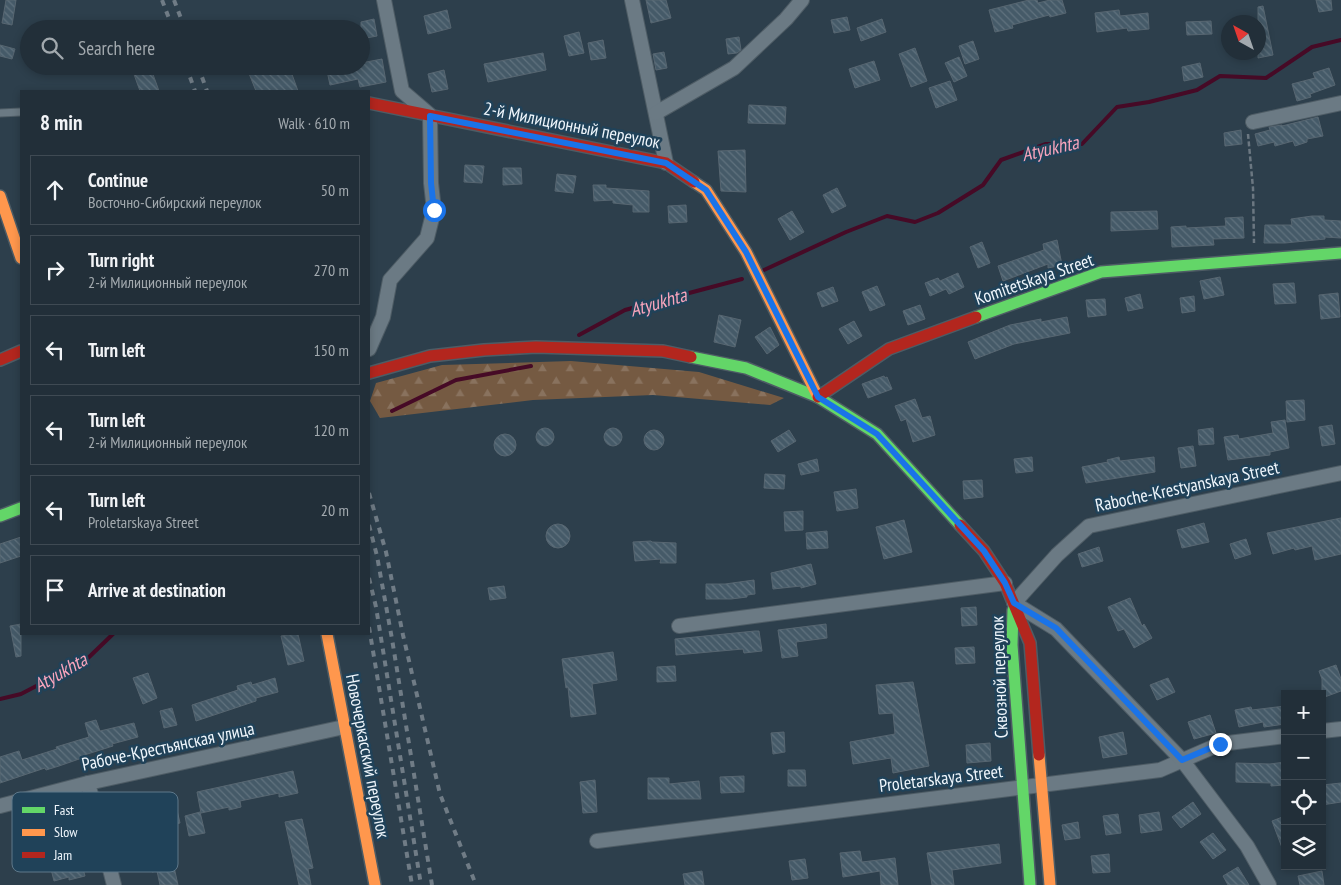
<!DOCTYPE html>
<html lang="en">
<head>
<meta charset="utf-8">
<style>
	:root { --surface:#222f39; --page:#2e3b44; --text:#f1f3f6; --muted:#a2a9ae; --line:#3f4a53 }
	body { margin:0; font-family:"PT Sans Narrow",sans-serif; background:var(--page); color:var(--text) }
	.controls { position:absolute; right:15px; bottom:15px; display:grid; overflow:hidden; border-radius:0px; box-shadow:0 2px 8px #0003 }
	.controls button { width:45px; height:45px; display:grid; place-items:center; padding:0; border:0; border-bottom:1px solid var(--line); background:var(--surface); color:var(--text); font:25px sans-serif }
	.compass { position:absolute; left:1221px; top:15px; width:45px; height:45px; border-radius:50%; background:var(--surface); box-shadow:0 2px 8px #0003; rotate:320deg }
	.stop { position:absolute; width:15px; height:15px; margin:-11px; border:4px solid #1a73e8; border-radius:50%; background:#fff }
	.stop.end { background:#1a73e8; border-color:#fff; box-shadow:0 1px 5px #0008 }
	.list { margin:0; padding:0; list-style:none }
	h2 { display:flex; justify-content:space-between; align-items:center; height:65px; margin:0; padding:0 20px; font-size:21px }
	h2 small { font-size:16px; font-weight:400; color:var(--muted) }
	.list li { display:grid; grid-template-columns:32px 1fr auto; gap:15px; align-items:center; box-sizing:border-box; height:70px; margin:0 10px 10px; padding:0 10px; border:1px solid var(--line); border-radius:0px }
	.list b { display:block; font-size:19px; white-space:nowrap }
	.list p { margin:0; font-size:16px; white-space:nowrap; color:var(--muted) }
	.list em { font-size:16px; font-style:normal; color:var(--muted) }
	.icon { flex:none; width:28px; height:28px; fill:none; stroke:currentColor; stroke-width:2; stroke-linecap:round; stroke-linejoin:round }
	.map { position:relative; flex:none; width:1341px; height:885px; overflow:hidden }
	.search { position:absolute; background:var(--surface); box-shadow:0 2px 8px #0003; left:20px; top:20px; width:350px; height:55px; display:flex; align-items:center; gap:12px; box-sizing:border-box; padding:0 18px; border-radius:28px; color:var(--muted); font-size:19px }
	.panel { position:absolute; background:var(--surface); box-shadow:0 2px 8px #0003; left:20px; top:90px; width:350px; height:545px; border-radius:0px }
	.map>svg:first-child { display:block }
</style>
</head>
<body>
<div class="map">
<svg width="1341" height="885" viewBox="0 0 1341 885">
	<defs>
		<pattern id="forest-firs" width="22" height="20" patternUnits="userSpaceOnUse" patternTransform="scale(1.25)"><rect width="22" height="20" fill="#755a42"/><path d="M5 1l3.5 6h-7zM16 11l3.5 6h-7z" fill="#89725e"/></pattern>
		<pattern id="building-back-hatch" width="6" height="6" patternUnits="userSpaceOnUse" patternTransform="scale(1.25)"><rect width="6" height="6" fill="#455a68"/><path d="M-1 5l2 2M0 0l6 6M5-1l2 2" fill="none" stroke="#60727e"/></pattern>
	</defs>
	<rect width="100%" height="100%" fill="#2d3f4c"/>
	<polygon fill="url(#forest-firs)" points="571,361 699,372 784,398 770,405 653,395 533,400 380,418 370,401 376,383 442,365"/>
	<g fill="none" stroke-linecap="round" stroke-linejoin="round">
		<g stroke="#460a26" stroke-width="4">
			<polyline points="764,270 846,232 887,216 915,222 938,213 983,185 1001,160 1046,144 1082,144 1117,107 1149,102 1197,90 1220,76 1266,78 1312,47 1341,40"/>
			<polyline points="579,335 625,310 742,279"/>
			<polyline points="392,411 456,380 531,366"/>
			<polyline points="0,699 21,694 86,660 113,634"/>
		</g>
	</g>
	<g fill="url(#building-back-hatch)" stroke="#576671">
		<polygon points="6,0 16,0 12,25 2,23"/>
		<polygon points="646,0 666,0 671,18 651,23"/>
		<polygon points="1029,0 1037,0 1038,3 1050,0 1062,0 1066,13 1050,17 1049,15 1012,25 1013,28 995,32 989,10"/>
		<polygon points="1316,0 1331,0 1332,10 1319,12"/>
		<polygon points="1263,6 1273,55 1258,58 1258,7"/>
		<polygon points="447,10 451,28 428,34 424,16"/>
		<polygon points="1119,10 1120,16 1148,13 1149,29 1128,31 1127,28 1097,32 1095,13"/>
		<polygon points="847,17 850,30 834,33 831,20"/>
		<polygon points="374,19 377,36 361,39 361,22"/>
		<polygon points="882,19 886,32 861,41 857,28"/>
		<polygon points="1211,21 1212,34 1187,35 1186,22"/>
		<polygon points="579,32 584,53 569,56 564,36"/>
		<polygon points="739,37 741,50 737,53 728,54 726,39"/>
		<polygon points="603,40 606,58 591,60 588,43"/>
		<polygon points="973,41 979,59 965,64 959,46"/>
		<polygon points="0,45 15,49 12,59 0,56"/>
		<polygon points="915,48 927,81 911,87 899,54"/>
		<polygon points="664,52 667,68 656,70 653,54"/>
		<polygon points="543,53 546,70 488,82 484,64"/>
		<polygon points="959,57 967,76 954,82 945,63"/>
		<polygon points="382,59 386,82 360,87 358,79 330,85 326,66 361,66 361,63"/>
		<polygon points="874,61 880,80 855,88 849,69"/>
		<polygon points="1200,63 1203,77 1184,81 1182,67"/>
		<polygon points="131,66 150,66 159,91 140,91"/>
		<polygon points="246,66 289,66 298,91 256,91"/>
		<polygon points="1329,68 1335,85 1310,94 1311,97 1297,101 1292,84 1315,78 1313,73"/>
		<polygon points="444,70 448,89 432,92 428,74"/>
		<polygon points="950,81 957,100 936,108 929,88"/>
		<polygon points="749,105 786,107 785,124 748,123"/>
		<polygon points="1318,117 1323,136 1307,139 1307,142 1295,146 1293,141 1275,146 1274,142 1258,146 1255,134 1270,130 1269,127 1282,125 1282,126"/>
		<polygon points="1241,130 1242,144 1225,146 1224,133"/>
		<polygon points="745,150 746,192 721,191 718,151"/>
		<polygon points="465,165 484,166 482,183 464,182"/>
		<polygon points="503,168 521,168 522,184 503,185"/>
		<polygon points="557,174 576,176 573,193 555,191"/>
		<polygon points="593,185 606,185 606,188 649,191 649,212 633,212 633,205 613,203 613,200 594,201"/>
		<polygon points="837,188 846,206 832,213 823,195"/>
		<polygon points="686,205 687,222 669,223 668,206"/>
		<polygon points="792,211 804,232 790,240 778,219"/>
		<polygon points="1157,211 1158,229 1111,231 1111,212"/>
		<polygon points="1312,216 1324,216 1324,220 1341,221 1341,238 1325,237 1325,239 1285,243 1264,243 1265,225 1292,225 1291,219"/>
		<polygon points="1243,217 1244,238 1213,239 1214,245 1172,247 1171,227 1186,226 1186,228 1226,226 1225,218"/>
		<polygon points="1057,240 1062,265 1048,268 1048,264 1003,281 998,266 1044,250 1043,244"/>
		<polygon points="982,242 990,263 978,268 970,247"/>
		<polygon points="958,273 964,287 949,294 946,289 930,296 925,283 938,278 940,281"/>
		<polygon points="1220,277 1224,295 1204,299 1200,281"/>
		<polygon points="1294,283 1296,303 1275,304 1273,284"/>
		<polygon points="877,286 885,305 870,311 862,292"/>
		<polygon points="833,287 838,301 822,307 817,293"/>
		<polygon points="1338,293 1340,317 1321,319 1319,295"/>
		<polygon points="1140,294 1143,308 1128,311 1125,298"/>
		<polygon points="1194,296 1195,311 1182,313 1180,298"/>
		<polygon points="1105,299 1106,315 1088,317 1086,300"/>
		<polygon points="920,305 925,319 908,325 903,311"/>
		<polygon points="719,315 741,320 735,347 714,342"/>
		<polygon points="1067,317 1070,333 1014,344 975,359 968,342 1010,325 1041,319 1041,322"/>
		<polygon points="854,321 862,336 848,344 839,329"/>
		<polygon points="770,327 779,345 767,354 755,337"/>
		<polygon points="884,376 885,378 887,377 892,389 868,398 862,384"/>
		<polygon points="915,399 922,418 930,416 935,435 913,442 906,419 901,421 895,406"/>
		<polygon points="1304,400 1305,420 1287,422 1286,401"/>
		<polygon points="1285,420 1289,448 1270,452 1270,455 1228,460 1224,437 1238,435 1239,439 1273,433 1271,422"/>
		<polygon points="1332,425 1335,444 1322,446 1319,427"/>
		<circle cx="613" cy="437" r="9"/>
		<circle cx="545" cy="437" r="9"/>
		<polygon points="1213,428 1214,444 1199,445 1198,430"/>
		<circle cx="654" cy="440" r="10"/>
		<polygon points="789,430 796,441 778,452 771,441"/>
		<circle cx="505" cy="445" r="11"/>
		<polygon points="1193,446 1196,466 1181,468 1178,448"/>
		<polygon points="1032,457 1033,471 1016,473 1014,459"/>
		<polygon points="1119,457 1120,461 1154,457 1155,472 1086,483 1082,467 1108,462 1107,460"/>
		<polygon points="817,459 819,471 801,475 798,464"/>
		<polygon points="765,474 785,475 784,489 764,488"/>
		<polygon points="982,480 983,497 964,499 963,481"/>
		<polygon points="856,489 858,508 837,511 834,492"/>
		<polygon points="803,511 803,530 785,531 784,512"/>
		<polygon points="1341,518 1341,554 1315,560 1312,546 1295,550 1294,548 1273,554 1267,533"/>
		<polygon points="904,520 912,552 884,559 876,527"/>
		<polygon points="1204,523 1209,542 1182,548 1177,530"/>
		<circle cx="558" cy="536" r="12"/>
		<polygon points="827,531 828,548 807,549 806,533"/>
		<polygon points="21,537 21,556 0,563 0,544"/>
		<polygon points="1246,539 1251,554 1235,559 1230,544"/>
		<polygon points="651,541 652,542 676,543 676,563 660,563 661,559 635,561 633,542"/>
		<polygon points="1099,547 1103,561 1082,567 1078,554"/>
		<polygon points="811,564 816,584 801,588 801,586 773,589 771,573"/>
		<polygon points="754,580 755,594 747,595 747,597 731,599 706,599 706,584 725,584"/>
		<polygon points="504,586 506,598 490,600 488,588"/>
		<polygon points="1130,598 1142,626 1144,624 1152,638 1134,648 1124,629 1118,631 1108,607"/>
		<polygon points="976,607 977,625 962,626 961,608"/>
		<polygon points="21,624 21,656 16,657 10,626"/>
		<polygon points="826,624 827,638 796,642 798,656 782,658 778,630"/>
		<polygon points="755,631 759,631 762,651 744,653 743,649 676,655 675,639"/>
		<polygon points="293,634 298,634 304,661 288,665 281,636"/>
		<polygon points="974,647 975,663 956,664 955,648"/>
		<polygon points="613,652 617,680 592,684 596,714 571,717 568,687 566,688 562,659"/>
		<polygon points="1336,665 1341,679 1341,691 1322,698 1322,679 1319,671"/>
		<polygon points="675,666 676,681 657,682 657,667"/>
		<polygon points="148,673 157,698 143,704 133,678"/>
		<polygon points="275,678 278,692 256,698 256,701 196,721 192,705 238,690 237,686 251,682 252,685"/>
		<polygon points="1168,678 1175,692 1157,700 1150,685"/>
		<polygon points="913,682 929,766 893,773 891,758 853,764 850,742 895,734 893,713 879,714 876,685"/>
		<polygon points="1285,706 1285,724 1264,727 1263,722 1239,727 1235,710 1251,707 1252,710"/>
		<polygon points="172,708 177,725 164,728 160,711"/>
		<polygon points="1210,715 1216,733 1194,739 1188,722"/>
		<polygon points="96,720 100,731 134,723 138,737 112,744 113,746 81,756 82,758 59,766 46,770 45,768 0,783 0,757 19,751 22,760 57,749 56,747 89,737 85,723"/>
		<polygon points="784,732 785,752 773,754 771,733"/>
		<polygon points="1123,732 1127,754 1103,758 1099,737"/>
		<polygon points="990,743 991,761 967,763 966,745"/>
		<polygon points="1285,762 1285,785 1271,786 1271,783 1236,782 1236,763 1270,764"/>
		<polygon points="788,770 805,770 806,786 788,786"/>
		<polygon points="293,771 298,793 279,797 279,793 240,801 241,807 229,810 229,807 201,813 197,792"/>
		<polygon points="744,776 744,792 721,793 720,777"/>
		<polygon points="648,778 669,778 669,784 699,781 701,799 648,799"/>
		<polygon points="595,780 597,812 583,813 580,782"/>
		<polygon points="1341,783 1341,802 1322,805 1322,785"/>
		<polygon points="174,797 180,823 160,827 159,824 134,830 134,832 117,836 112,813 142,807 155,803 154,801"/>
		<polygon points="1193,802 1201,814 1181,828 1172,817"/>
		<polygon points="76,812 79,827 72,829 85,876 69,880 69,877 54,881 51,869 62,866 58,847 62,846 57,815"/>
		<polygon points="200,812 205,833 189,836 185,816"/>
		<polygon points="1159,812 1162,830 1141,833 1139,815"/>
		<polygon points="1118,814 1121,833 1106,835 1103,816"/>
		<polygon points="1285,816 1285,853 1284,853 1272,821"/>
		<polygon points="302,819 313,868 308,869 311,885 299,885 285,822"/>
		<polygon points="1078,822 1080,838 1065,840 1062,825"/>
		<polygon points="1213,833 1226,850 1213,859 1200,842"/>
		<polygon points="999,844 1001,863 952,870 954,885 932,885 927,853"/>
		<polygon points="170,849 178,885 160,885 157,871 152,872 148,854"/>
		<polygon points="860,851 862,862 895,858 898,885 881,885 880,871 843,877 840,853"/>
		<polygon points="1109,854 1110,872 1093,873 1091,856"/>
		<polygon points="805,859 808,878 792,880 789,861"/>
		<polygon points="1238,867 1249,885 1228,885 1223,876"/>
		<polygon points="702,871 704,885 685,885 683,874"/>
		<polygon points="1322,871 1324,885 1300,885 1298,876"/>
	</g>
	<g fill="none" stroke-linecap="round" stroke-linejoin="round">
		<g stroke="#4e5c65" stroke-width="9">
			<polyline id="lane" points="0,113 21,112"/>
		</g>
		<g stroke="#4e5c65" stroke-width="16">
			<g id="street">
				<polyline points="632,0 666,163"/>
				<polyline points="656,113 734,68 786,19 802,0"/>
				<polyline points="1253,122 1341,103"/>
				<polyline points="369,349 383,317 390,280 427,238 434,210 431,183 430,115 402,91 384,0"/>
				<polyline points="679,626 1005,583"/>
				<polyline points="1322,731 1341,729"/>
				<polyline points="88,783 114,885"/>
				<polyline points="0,806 88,783 344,727"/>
				<polyline points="597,841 1160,770 1220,744 1285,736"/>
				<polyline points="1269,885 1247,846 1182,760 1056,629 1014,603 1057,555 1089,526 1341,473"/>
			</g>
		</g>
		<g stroke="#4e5c65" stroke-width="14">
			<g id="fast">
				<polyline points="976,317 1101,272 1341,253"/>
				<polyline points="691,357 746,368 818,397 877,434 960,525"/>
				<polyline points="0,516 21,508"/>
				<polyline points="1013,610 1012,645 1030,885"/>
			</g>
		</g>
		<g stroke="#4e5c65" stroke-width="14">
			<g id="slow">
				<polyline points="694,182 706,190 746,252 818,397"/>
				<polyline points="0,196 21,258"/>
				<polyline points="327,634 375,885"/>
				<polyline points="1039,755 1050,885"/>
			</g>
		</g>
		<g stroke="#4e5c65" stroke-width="14">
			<g id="jam">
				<polyline points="369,103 666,163 694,182"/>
				<polyline points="0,360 21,351"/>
				<polyline points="369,373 430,356 484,350 536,347 663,351 691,357"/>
				<polyline points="818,397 889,349 976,317"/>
				<polyline points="960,525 984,551 1005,583 1030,643 1039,755"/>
			</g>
		</g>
		<polyline stroke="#6b7781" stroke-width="2.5" stroke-dasharray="5 2.5" stroke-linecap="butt" points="1248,134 1253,188 1254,243"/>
		<use href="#lane" stroke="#6b7a84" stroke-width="7"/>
		<use href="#street" stroke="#6b7a84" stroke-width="14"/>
		<use href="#fast" stroke="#63d668" stroke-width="11"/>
		<use href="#slow" stroke="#ff974d" stroke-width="11"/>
		<use href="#jam" stroke="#b3261e" stroke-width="11"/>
		<g stroke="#707c86" stroke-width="4" stroke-dasharray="6 6" stroke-linecap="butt">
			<polyline points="162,0 173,29"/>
			<polyline points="174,0 185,29"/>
			<polyline points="186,66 195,91"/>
			<polyline points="198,66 207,91"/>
			<polyline points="369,493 386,552 403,635 440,794 476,885"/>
			<polyline points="369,525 377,556 392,639 432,885"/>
			<polyline points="369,578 376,607 421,885"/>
			<polyline points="369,627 412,885"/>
		</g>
	</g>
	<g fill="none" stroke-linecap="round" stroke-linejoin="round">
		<polyline stroke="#1a73e8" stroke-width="6" points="434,210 431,183 430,116 666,163 706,190 746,252 818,397 877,434 984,551 1005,583 1014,603 1056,628 1182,760 1220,744"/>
	</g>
	<g text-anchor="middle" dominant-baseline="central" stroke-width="5" stroke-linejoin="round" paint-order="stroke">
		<g font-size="18" fill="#eff6fc" stroke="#204259">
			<text transform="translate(572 125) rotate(11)">2-й Милиционный переулок</text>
			<text transform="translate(1034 279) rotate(-19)">Komitetskaya Street</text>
			<text transform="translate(1187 486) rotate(-12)">Raboche-Krestyanskaya Street</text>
			<text transform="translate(999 677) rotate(-92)">Сквозной переулок</text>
			<text transform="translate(168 746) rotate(-12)">Рабоче-Крестьянская улица</text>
			<text transform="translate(368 756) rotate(79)">Новочеркасский переулок</text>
			<text transform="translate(941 778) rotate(-7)">Proletarskaya Street</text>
		</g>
		<g font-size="19" font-style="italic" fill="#f9a5bd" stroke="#204259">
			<text transform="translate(1050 148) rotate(-13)">Atyukhta</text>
			<text transform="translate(658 302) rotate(-16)">Atyukhta</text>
			<text transform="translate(60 672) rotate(-30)">Atyukhta</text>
		</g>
	</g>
	<rect x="12" y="792" width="166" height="80" rx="8" fill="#204259" stroke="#5e788a" stroke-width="1"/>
	<rect x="22" y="807" width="23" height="6" fill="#63d668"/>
	<rect x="22" y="829" width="23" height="7" fill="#ff974d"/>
	<rect x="22" y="852" width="23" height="6" fill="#b3261e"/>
	<g font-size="14" fill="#eff6fc">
		<text x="54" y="815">Fast</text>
		<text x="54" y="837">Slow</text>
		<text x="54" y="860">Jam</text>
	</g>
</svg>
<div class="controls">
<button>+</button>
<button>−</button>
<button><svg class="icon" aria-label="locate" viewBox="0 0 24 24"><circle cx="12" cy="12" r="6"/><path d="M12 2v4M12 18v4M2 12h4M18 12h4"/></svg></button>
<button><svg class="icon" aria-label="layers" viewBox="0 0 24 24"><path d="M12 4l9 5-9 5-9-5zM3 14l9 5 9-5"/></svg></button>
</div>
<svg class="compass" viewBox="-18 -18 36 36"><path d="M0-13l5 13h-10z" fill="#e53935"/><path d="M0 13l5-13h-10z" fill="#a2a9ae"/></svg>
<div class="stop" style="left:434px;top:210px"></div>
<div class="stop end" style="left:1220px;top:744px"></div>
<div class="search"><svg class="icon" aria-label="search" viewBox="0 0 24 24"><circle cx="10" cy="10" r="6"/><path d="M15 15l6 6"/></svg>Search here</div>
<section class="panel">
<h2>8 min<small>Walk · 610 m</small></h2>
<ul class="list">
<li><svg class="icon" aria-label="ahead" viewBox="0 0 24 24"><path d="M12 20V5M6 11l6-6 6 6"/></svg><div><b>Continue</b><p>Восточно-Сибирский переулок</p></div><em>50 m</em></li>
<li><svg class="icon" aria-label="right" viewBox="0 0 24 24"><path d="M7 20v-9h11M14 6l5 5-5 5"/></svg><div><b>Turn right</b><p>2-й Милиционный переулок</p></div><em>270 m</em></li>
<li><svg class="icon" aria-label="left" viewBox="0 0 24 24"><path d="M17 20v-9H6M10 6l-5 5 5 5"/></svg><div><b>Turn left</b></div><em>150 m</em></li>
<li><svg class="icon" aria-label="left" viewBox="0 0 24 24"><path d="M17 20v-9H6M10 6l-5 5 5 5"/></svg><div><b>Turn left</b><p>2-й Милиционный переулок</p></div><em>120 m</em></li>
<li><svg class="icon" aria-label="left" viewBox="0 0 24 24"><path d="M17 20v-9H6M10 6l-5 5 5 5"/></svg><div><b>Turn left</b><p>Proletarskaya Street</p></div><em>20 m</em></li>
<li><svg class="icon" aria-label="arrive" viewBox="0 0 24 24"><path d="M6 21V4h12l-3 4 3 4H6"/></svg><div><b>Arrive at destination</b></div></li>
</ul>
</section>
</div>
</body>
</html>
